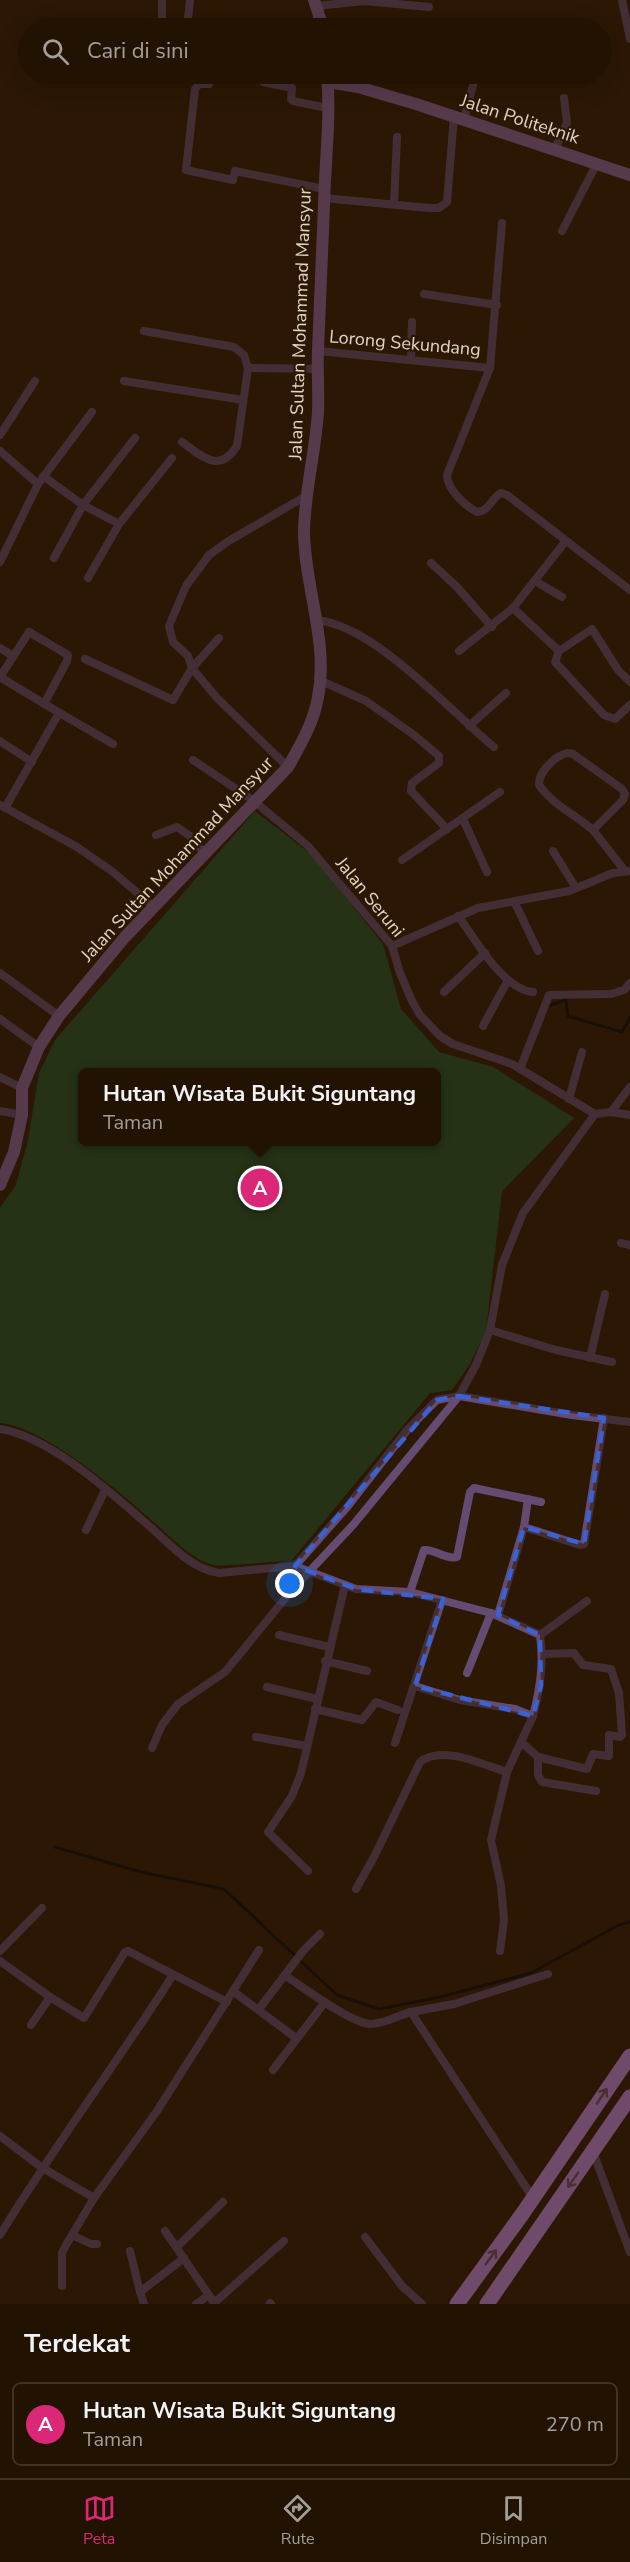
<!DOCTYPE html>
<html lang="id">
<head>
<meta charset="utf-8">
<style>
	:root { --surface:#211202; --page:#291b0c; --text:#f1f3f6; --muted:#a29e99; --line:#3e3224; --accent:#db2777 }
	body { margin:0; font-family:"Nunito Sans",sans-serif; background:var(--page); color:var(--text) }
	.you { position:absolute; left:290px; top:1584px; width:21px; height:21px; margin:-15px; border:4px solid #fff; border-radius:50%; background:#1a73e8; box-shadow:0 0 0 9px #1a73e833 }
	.badge { display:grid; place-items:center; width:39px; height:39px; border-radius:50%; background:var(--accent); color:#fff; font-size:20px; font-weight:700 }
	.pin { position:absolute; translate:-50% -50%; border:3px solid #fff; box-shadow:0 2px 6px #0006 }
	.popup { position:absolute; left:78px; top:1068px; width:363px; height:78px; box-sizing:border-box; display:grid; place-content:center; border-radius:9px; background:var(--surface); filter:drop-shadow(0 2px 4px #0005); font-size:20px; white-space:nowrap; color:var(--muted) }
	.popup b { font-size:22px; color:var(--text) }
	.popup::after { content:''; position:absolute; left:50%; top:100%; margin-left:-12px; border:12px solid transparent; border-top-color:var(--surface) }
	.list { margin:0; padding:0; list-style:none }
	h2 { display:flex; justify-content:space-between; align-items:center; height:78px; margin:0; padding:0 24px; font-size:26px }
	h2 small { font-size:20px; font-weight:400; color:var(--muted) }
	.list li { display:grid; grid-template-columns:39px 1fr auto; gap:18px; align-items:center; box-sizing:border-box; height:84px; margin:0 12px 12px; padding:0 12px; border:2px solid var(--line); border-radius:9px }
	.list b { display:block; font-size:22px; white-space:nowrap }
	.list p { margin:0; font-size:20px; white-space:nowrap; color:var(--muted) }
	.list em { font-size:20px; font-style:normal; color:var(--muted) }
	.icon { flex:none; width:33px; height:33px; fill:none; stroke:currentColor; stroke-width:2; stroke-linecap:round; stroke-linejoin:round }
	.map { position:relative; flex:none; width:630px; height:2304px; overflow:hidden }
	.search { position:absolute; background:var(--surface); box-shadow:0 6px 24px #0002; left:18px; right:18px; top:18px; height:66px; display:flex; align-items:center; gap:15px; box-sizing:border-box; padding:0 21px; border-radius:33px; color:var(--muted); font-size:22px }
	.sheet { height:174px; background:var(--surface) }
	nav { display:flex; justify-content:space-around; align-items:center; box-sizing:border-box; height:84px; border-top:2px solid var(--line); background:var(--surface); font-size:16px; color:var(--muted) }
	nav a { display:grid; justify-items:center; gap:3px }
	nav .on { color:var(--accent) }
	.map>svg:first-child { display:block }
</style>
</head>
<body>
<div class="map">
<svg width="630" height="2304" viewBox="0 0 630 2304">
	<rect width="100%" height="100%" fill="#2c1803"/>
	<path fill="#1d522e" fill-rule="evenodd" d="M255,811L313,856L383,944L401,1009L439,1052L493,1067L574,1118L502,1191L486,1331L470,1364L452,1390L430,1393L292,1560C276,1561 220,1568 210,1564C189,1557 171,1537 155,1523C123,1494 41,1425 0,1423V1208L16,1185L28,1140L39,1073L55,1040ZM83,1072H437V1142H83Z"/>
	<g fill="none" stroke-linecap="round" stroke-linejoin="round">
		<g stroke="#010809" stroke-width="3">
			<polyline points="548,1006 566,1000 568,1016 622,1032 630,1017"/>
			<polyline points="55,1847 141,1872 224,1889 337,1995 379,2009 440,1997 531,1973 619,1925 630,1922"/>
		</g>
		<g stroke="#634b72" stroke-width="8">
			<polyline points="622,0 630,39"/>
			<polyline points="317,6 364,1 429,7"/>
			<polyline points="162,28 162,0"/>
			<polyline points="187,28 190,0"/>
			<polyline points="211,74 209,84 199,84 195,89 186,170 233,180 235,171 324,189"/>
			<polyline points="262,74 263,82 292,88 291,99 293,101 327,108"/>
			<polyline points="464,119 476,74"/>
			<polyline points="555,149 567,123 564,98"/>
			<polyline points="324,198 429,208 439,208 447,202 454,116"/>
			<polyline points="394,204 397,137"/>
			<path d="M502,223L490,368L447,475C447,489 465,506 477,512C490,511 491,498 501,493L507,495L630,590"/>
			<polyline points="562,231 597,163"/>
			<polyline points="424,294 497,305"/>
			<path d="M144,331L234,347L244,355L248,368L237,446C219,474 203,457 182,442"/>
			<polyline points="318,351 490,368"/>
			<polyline points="411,360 412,322"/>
			<polyline points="248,368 318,369"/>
			<polyline points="124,381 243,400"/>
			<polyline points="0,435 35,381"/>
			<polyline points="0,451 38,484 0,562"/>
			<polyline points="43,476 83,505 119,524"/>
			<polyline points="38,484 92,412"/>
			<polyline points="54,558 83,505 135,438"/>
			<polyline points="431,563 457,587 492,627"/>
			<polyline points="88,578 119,524 172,458"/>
			<polyline points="535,581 562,597"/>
			<polyline points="513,608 559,651"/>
			<path d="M317,620C375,626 449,710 494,747"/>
			<polyline points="0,648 13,656"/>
			<polyline points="459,651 513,608 565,542"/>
			<polyline points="85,659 173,700 192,668 219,638"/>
			<polyline points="319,680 366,701 414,735 439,756 439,763 412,783 411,791 447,829"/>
			<polyline points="630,682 618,670 592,629 559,651 555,662 604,715 615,719 630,705"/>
			<path d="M44,704L67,661L68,655L29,632L0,677C37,700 75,722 113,744"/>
			<polyline points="469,726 506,693"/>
			<polyline points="0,741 32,762"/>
			<path d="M568,753L573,754L622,789L625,794L623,800L593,830C574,814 553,805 539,785C538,772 556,755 568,753Z"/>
			<polyline points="193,760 254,801 308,846 392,946 400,973 412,1001 420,1015 440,1036 453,1044 512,1064 595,1114 611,1112 630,1115"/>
			<polyline points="288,767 217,698 192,668 188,656 173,642 169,626 186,586 209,555 227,542 306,496"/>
			<polyline points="0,805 77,847 113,872 154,907"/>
			<polyline points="5,808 59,713"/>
			<polyline points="463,819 487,872"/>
			<polyline points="593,830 625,871"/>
			<polyline points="156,835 177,827 190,836 204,853"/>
			<polyline points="553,851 576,888"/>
			<polyline points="402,860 500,792"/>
			<polyline points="514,901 538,951"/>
			<path d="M458,916C475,938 503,990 533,992"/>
			<polyline points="392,946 478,908 569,891 613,873 630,871"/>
			<polyline points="0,973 59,1016"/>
			<polyline points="444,992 485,953"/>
			<polyline points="0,1019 39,1047"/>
			<polyline points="483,1026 508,980"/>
			<polyline points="520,1069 549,995 611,994 624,990 630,983"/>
			<polyline points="0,1077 22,1088"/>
			<polyline points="569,1099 582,1052"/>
			<polyline points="0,1111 22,1115"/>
			<polyline points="611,1112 630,1087"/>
			<polyline points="621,1243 630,1245"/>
			<polyline points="490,1330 556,1350 612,1362"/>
			<polyline points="590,1358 605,1294"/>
			<path d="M0,1429C50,1437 110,1492 148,1525C170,1544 191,1569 219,1573L295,1566L356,1589L410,1592L491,1613L540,1635C544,1664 540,1688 533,1716"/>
			<polyline points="524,1527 528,1499"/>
			<polyline points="86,1530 105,1490"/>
			<polyline points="295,1566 348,1506 407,1430 437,1400 459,1396 572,1415 630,1422"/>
			<path d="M410,1592L424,1550C435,1549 446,1560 457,1557L470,1492L474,1488L541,1502"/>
			<polyline points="498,1615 524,1527 580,1545 584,1544 604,1418"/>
			<polyline points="279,1635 329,1647"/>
			<polyline points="540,1635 587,1601"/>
			<polyline points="325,1661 367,1671"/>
			<polyline points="467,1673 491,1613"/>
			<polyline points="415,1686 460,1700 515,1709 533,1716 507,1772 491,1840 501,1886 504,1920 500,1951"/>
			<polyline points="267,1687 317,1699"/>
			<polyline points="315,1709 362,1720 376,1702 398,1710"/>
			<polyline points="256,1737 307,1746"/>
			<polyline points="521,1742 538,1757 538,1775 542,1782 596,1791"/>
			<polyline points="395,1743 442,1600"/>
			<polyline points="152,1748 162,1725 178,1704 225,1672 292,1590 353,1525 459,1396 476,1365 490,1330 502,1265 523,1213 595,1114"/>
			<polyline points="538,1757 587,1769 593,1754 609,1756 609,1735 620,1737 622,1735 619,1693 611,1669 583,1665 574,1653 542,1654"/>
			<polyline points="308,1871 268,1832 292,1796 301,1773 345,1585"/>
			<path d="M356,1889L375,1855L420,1762C442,1744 483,1765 507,1772"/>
			<polyline points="0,1951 42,1908"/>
			<polyline points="0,1961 50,1997 84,2018 125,1952 128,1951 227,2002"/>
			<path d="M286,1976C304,1988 352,2024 371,2024C384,2024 399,2015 411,2012L533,2198"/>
			<polyline points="234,1992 296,2038"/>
			<polyline points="259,2009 303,1951 320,1934"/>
			<polyline points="411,2012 454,2004 548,1974"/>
			<polyline points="31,2025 50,1997"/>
			<polyline points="273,2070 325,2002"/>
			<polyline points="0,2136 41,2167 94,2198"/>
			<polyline points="593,2152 630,2252"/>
			<polyline points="165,2231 215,2304"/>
			<path d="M0,2235C54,2146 117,2063 173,1975"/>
			<polyline points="72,2235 91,2244 97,2244"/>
			<polyline points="365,2237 402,2286 422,2304"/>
			<polyline points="177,2247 223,2202"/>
			<polyline points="130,2251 140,2292"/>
			<polyline points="62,2286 62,2253 66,2245 94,2198 157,2111 259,1950"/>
			<polyline points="214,2303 284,2241"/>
			<polyline points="270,2303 271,2304"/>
			<polyline points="144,2304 140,2292 184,2258"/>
			<polyline points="196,2304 209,2295"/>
		</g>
		<g stroke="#8a64a2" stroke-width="12">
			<polyline points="314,0 323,28"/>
			<polyline points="328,82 358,87 416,104 630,175"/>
			<path d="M0,1185L14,1152L22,1115V1088L39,1047L59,1016L125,937L288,767C300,746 314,722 318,697C329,641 304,586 304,530C305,491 315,453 318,413C319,392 317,371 318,350C320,302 322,253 324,205C325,162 331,117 327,74"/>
		</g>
		<g stroke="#c487e9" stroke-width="15">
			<polyline points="457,2304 523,2213 630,2056"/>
			<polyline points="487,2304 630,2097"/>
		</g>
	</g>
	<defs><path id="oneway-shaft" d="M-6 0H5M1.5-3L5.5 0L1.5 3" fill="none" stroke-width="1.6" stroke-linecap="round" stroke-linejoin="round" transform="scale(1.5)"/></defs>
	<g stroke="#704a6a">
		<use href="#oneway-shaft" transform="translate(602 2096) rotate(-56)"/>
		<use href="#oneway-shaft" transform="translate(573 2180) rotate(125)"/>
		<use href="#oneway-shaft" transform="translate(491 2257) rotate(-54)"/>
	</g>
	<path d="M0 0H630V2304H0ZM459,1396L604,1418L584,1544L524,1527L498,1615L540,1635L541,1686L533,1716L415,1686L443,1599L356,1589L295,1566L437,1400Z" fill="#2c1803" fill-opacity=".55" fill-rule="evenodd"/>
	<path fill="none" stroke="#3a62d5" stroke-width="4.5" stroke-dasharray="12 8" stroke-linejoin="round" d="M459,1396L604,1418L584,1544L524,1527L498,1615L540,1635L541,1686L533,1716L415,1686L443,1599L356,1589L295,1566L437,1400Z"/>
	<g text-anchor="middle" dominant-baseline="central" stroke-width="4.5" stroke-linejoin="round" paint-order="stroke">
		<g font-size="18" fill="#e1d3c6" stroke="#2c1803">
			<text transform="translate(520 119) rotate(18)">Jalan Politeknik</text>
			<text transform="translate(300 324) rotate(-88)">Jalan Sultan Mohammad Mansyur</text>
			<text transform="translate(405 343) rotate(5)">Lorong Sekundang</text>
			<text transform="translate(177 859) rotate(-47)">Jalan Sultan Mohammad Mansyur</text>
			<text transform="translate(370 897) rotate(51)">Jalan Seruni</text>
		</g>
	</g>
</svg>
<div class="you"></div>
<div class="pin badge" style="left:260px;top:1188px">A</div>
<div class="popup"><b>Hutan Wisata Bukit Siguntang</b>Taman</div>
<div class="search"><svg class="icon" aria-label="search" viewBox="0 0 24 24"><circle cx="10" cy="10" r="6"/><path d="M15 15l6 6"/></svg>Cari di sini</div>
</div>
<section class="sheet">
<h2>Terdekat<small></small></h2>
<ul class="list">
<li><span class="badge">A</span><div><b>Hutan Wisata Bukit Siguntang</b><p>Taman</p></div><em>270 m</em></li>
</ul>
</section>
<nav>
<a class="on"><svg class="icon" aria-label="map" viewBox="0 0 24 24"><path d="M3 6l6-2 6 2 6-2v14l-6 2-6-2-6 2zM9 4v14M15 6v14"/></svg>Peta</a>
<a><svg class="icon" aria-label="directions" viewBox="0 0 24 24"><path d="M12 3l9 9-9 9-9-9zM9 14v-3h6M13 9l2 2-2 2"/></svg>Rute</a>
<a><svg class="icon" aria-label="saved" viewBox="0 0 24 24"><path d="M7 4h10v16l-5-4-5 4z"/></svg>Disimpan</a>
</nav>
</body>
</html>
